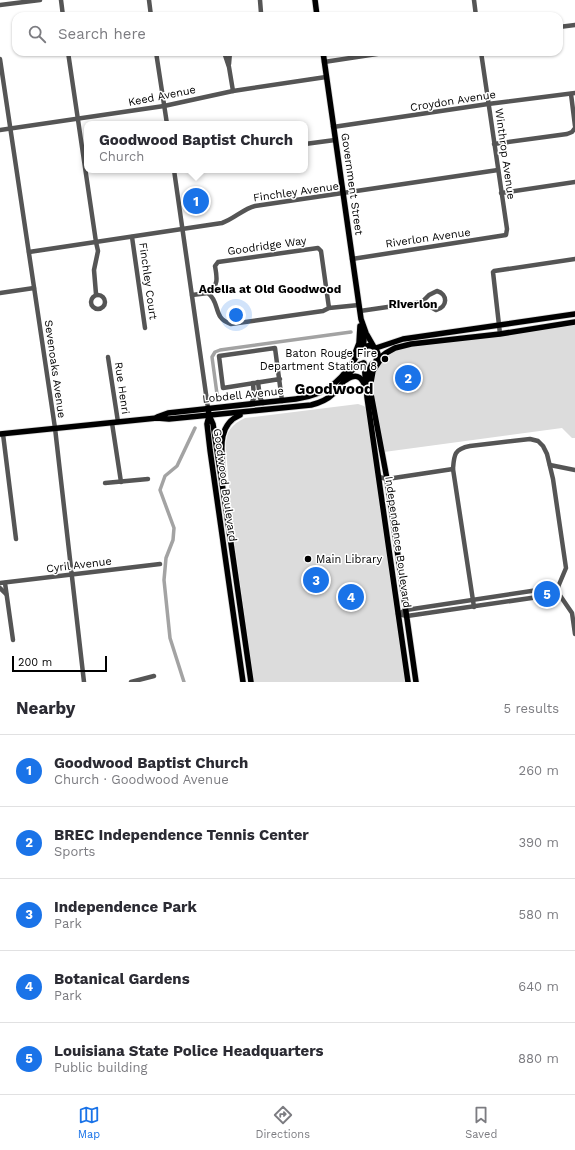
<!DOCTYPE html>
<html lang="en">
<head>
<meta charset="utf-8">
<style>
	:root { --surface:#fff; --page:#f7f7f7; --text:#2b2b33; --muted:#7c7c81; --line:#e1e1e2; --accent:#1a73e8 }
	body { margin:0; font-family:"Work Sans",sans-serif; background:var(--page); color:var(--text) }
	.scale { position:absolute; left:12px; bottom:10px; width:95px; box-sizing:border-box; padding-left:4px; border:2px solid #000; border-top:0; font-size:11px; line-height:14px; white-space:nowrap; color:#000; -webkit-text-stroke:3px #fff; paint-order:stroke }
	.you { position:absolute; left:236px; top:315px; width:14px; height:14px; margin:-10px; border:3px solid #fff; border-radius:50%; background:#1a73e8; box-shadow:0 0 0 6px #1a73e833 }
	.badge { display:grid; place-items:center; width:26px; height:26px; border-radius:50%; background:var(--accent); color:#fff; font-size:13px; font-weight:700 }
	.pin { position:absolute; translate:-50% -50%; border:2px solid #fff; box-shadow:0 1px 4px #0006 }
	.popup { position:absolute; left:84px; top:121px; width:224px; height:52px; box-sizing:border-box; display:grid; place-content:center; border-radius:8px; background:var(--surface); filter:drop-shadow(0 1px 3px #0005); font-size:13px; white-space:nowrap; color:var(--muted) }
	.popup b { font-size:15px; color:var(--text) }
	.popup::after { content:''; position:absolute; left:50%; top:100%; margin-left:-8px; border:8px solid transparent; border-top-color:var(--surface) }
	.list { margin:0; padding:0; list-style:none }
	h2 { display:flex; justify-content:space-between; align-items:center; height:52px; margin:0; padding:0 16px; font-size:17px }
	h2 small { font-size:13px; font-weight:400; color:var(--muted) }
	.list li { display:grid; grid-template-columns:26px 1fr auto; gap:12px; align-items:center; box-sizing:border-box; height:72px; padding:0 16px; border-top:1px solid var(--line) }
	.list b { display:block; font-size:15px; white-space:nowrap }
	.list p { margin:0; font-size:13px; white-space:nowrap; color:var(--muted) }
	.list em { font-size:13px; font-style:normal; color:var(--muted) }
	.icon { flex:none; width:22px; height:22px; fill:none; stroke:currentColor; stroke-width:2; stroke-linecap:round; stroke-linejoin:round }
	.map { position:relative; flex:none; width:575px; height:682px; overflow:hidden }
	.search { position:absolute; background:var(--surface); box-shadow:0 1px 3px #0004; left:12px; right:12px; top:12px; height:44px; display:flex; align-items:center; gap:10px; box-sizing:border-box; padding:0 14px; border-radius:12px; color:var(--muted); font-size:15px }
	.sheet { height:412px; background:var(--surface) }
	nav { display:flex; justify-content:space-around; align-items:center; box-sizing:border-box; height:56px; border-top:1px solid var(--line); background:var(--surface); font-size:11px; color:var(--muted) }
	nav a { display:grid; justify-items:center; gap:2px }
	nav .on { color:var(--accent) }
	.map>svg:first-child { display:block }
</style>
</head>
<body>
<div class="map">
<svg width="575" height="682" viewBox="0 0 575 682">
	<rect width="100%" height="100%" fill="#fff"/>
	<g fill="#dcdcdc">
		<path d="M575,324V438H572L562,428L384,452L372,383C376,365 385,356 401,348Z"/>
		<path d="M358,404L364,406L368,411L407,682H254L232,525L226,449C225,433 230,425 245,418Z"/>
	</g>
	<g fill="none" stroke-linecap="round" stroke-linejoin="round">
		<g stroke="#a3a3a3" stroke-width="3.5">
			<polyline points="217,394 212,357 215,352 220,350 351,332"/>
			<polyline points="184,682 170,638 164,580 166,558 173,540 174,528 160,490 165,476 177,466 195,428"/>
		</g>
		<g stroke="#dbdbdb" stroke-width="7">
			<g id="major">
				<polyline points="315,0 317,16"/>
				<polyline points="323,52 361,319 366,333 374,347"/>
				<polyline points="361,329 364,340 363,348"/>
				<polyline points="376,348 403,339 575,314"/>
				<polyline points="354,356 359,343 360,326"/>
				<polyline points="377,360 386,353 395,348 411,344 500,334 575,322"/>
				<polyline points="364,363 367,397 408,682"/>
				<polyline points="372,364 369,370 368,378 387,479 416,682"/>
				<path d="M346,380C355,374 361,375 365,386"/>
				<polyline points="371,382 373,371 381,359"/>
				<polyline points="208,408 209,415 213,424 226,509 251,682"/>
				<polyline points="209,416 207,424 210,450 243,682"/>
				<path d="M157,417L168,413L296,399C329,395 345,377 361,349C368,343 376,346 378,354L376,361"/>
				<path d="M0,434L157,418L169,419L311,405C319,403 327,400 333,394C345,384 348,368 363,363"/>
				<path d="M223,474C222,453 216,425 240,415"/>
			</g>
		</g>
		<g stroke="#555" stroke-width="4.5">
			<polyline points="61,0 63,16"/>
			<polyline points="149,0 151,16"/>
			<polyline points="260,0 261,13"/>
			<polyline points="474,0 476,16"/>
			<polyline points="0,5 40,0"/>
			<polyline points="559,27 575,25"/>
			<polyline points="68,52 96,242 98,251 94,270 96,294"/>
			<polyline points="156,52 167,124"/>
			<polyline points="224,52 229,67 233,91"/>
			<polyline points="0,59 55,428 84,682"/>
			<polyline points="324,62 390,52"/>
			<polyline points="229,64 230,52"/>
			<polyline points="571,94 575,126"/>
			<polyline points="333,127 488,104 575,93"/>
			<polyline points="0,130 164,106 233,91 326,77"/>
			<polyline points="305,144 335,140"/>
			<polyline points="494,144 567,134 572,132 575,128"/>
			<polyline points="174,170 208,408"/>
			<polyline points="501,193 575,182"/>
			<polyline points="132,237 145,328"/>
			<path d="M29,252L222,223C234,219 243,209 255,206L498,170"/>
			<polyline points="352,259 506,235 507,229 481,52"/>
			<polyline points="0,293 34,288"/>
			<circle cx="98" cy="302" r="7"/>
			<polyline points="192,295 208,293"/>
			<path d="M329,308L321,251L318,248L218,262L215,266C217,277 219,286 208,293C221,303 212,318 231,324L323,311L329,308L359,305"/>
			<path d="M360,311L422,302L429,295L437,291C448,294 448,307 436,310L422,302"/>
			<polyline points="500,334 493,272 494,271 575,259"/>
			<polyline points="108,357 118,422"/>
			<polyline points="280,379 223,388 219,356 275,348 282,401"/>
			<polyline points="258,382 260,398 263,403"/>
			<polyline points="251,404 254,398 253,383"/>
			<polyline points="112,423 121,482"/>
			<polyline points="3,434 16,539"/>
			<polyline points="550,465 575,470"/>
			<polyline points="379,477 387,479 453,469"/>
			<polyline points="105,483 148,479"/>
			<polyline points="0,583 160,564"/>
			<polyline points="5,583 13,640"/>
			<polyline points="558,587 406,610 398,614 407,616 559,594"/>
			<polyline points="0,588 6,594"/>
			<path d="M474,607L453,469C454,455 454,449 470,446L530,439L538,441L543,446L547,454L553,479L566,568L558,587L559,594L572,613L575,634"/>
			<polyline points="131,682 154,676"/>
		</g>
		<use href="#major" stroke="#000" stroke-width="5.5"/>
	</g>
	<g fill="#000" stroke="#fff" stroke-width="1.5">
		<circle cx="385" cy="359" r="4"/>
		<circle cx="308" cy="559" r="4"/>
	</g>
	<g text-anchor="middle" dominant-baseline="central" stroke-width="3" stroke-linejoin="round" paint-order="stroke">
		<g font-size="11" fill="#000" stroke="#fff">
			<text transform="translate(162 96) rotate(-11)">Keed Avenue</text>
			<text transform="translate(453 101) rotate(-9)">Croydon Avenue</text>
			<text transform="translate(505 154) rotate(82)">Winthrop Avenue</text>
			<text transform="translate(352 184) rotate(82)">Government Street</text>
			<text transform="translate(296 192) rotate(-8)">Finchley Avenue</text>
			<text transform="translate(428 238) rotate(-8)">Riverlon Avenue</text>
			<text transform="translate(267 246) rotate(-8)">Goodridge Way</text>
			<text transform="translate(148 281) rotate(82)">Finchley Court</text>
			<text transform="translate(55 369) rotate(82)">Sevenoaks Avenue</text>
			<text transform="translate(122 388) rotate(82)">Rue Henri</text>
			<text transform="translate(243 395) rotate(-6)">Lobdell Avenue</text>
			<text transform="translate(225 485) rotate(82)">Goodwood Boulevard</text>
			<text transform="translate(398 542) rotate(82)">Independence Boulevard</text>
			<text transform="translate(79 565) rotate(-7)">Cyril Avenue</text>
		</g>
		<g font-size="11" fill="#000" stroke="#fff" text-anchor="end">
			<text x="377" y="353">Baton Rouge Fire<tspan x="377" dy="13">Department Station 8</tspan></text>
			<text x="316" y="559" text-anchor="start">Main Library</text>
		</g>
		<g font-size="12" font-weight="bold" fill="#000" stroke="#fff">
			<text x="270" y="289">Adelia at Old Goodwood</text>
			<text x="413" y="304">Riverlon</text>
		</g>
		<g font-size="15" font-weight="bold" fill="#000" stroke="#fff">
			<text x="334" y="389">Goodwood</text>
		</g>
	</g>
</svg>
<div class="scale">200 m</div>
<div class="you"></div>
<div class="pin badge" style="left:196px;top:201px">1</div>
<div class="popup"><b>Goodwood Baptist Church</b>Church</div>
<div class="pin badge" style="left:408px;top:378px">2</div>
<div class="pin badge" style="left:316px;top:580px">3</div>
<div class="pin badge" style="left:351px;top:597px">4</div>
<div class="pin badge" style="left:547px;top:594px">5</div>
<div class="search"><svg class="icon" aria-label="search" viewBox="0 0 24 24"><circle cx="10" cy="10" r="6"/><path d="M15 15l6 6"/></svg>Search here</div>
</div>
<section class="sheet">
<h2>Nearby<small>5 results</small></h2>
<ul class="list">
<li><span class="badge">1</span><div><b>Goodwood Baptist Church</b><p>Church · Goodwood Avenue</p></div><em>260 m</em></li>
<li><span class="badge">2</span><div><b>BREC Independence Tennis Center</b><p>Sports</p></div><em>390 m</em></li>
<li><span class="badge">3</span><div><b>Independence Park</b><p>Park</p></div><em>580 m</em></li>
<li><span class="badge">4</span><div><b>Botanical Gardens</b><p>Park</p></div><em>640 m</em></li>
<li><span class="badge">5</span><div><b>Louisiana State Police Headquarters</b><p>Public building</p></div><em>880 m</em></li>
</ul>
</section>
<nav>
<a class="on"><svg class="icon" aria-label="map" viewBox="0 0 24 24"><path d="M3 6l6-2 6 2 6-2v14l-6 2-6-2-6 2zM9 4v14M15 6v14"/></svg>Map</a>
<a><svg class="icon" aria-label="directions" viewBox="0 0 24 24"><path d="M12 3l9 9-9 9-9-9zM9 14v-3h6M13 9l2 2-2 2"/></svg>Directions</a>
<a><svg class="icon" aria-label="saved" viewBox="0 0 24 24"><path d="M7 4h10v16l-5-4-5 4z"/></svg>Saved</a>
</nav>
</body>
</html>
